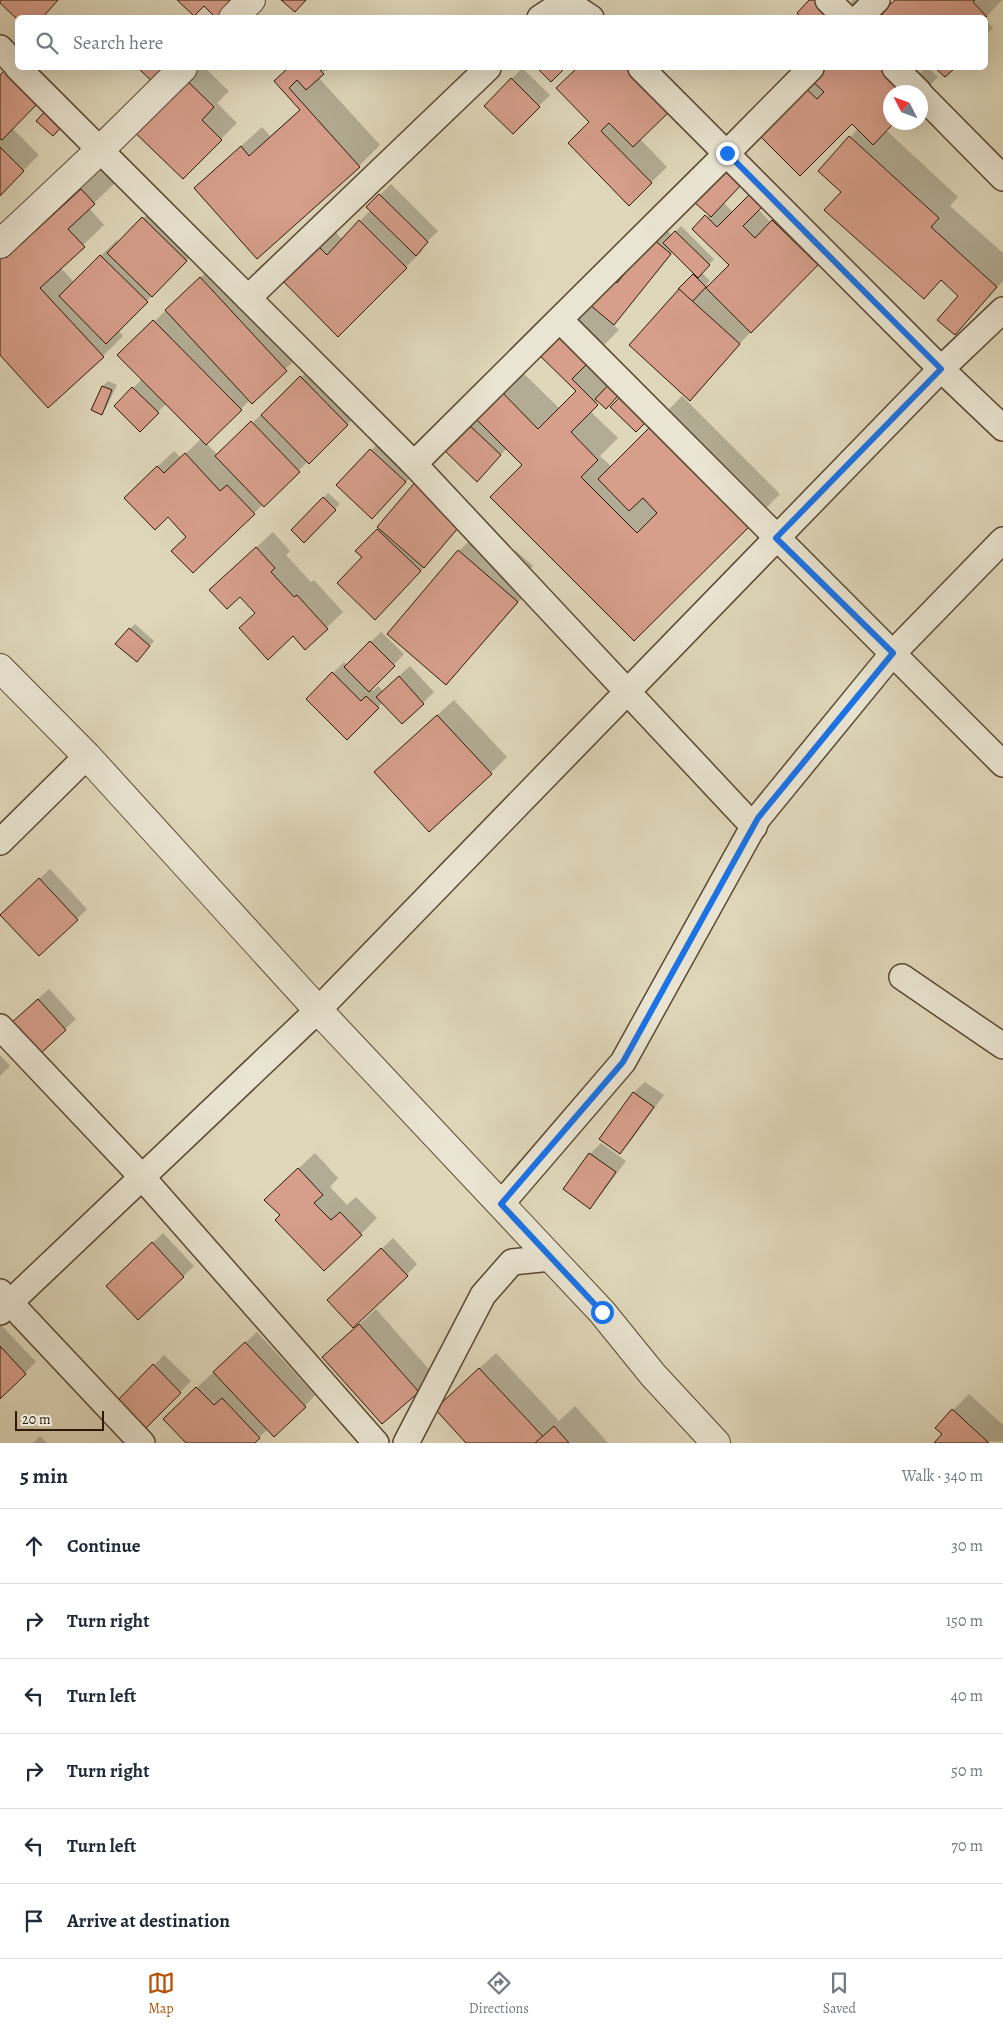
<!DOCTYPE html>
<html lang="en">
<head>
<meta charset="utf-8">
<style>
	:root { --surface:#fff; --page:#f6f6f7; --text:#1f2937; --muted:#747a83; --line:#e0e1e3; --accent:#b45309 }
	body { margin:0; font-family:Alegreya,serif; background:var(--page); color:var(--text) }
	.compass { position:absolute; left:883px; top:85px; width:45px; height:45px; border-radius:50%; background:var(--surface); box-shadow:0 5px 20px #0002; rotate:312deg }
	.scale { position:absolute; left:15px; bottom:12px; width:89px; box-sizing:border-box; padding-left:5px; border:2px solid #2e1806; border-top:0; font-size:14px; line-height:18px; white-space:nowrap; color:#2e1806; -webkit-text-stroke:4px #eae5d2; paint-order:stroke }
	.stop { position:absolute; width:15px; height:15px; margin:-11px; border:4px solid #1a73e8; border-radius:50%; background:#fff }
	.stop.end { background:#1a73e8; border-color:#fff; box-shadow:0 1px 5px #0008 }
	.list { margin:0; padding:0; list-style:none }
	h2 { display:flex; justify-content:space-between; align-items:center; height:65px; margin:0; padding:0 20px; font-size:21px }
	h2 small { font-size:16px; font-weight:400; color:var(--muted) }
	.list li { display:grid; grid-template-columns:32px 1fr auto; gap:15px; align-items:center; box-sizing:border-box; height:75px; padding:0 20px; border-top:1px solid var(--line) }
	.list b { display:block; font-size:19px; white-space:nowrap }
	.list em { font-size:16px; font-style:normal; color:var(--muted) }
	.icon { flex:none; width:28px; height:28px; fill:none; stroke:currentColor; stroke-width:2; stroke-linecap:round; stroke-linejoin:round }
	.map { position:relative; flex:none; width:1003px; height:1443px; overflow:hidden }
	.search { position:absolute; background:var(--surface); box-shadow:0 5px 20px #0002; left:15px; right:15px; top:15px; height:55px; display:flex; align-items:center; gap:12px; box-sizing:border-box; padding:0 18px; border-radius:8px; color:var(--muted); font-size:19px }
	.sheet { height:515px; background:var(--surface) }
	nav { display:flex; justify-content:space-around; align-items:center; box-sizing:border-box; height:70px; border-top:1px solid var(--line); background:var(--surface); font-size:14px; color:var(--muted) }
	nav a { display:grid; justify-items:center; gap:2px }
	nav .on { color:var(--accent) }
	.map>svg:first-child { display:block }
</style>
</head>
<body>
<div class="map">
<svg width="1003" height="1443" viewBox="0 0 1003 1443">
	<rect width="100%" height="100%" fill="#dfd7ba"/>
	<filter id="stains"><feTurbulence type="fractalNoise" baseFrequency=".004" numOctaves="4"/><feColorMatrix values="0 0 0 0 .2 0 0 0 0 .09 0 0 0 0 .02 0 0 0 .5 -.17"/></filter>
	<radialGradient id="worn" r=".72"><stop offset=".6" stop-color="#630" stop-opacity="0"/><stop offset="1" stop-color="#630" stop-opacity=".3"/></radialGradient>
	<g fill="#0003">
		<polygon points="586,0 590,0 607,18 568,18"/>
		<polygon points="854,0 865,0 882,18 836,18"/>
		<polygon points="897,0 1002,0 985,18 887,18"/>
		<polygon points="986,20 993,28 986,35"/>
		<polygon points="179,68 205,68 229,91 217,103 237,123 183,177"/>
		<polygon points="289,68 328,68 318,77 380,145 359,166 195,188 262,127 270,136 301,109 275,81"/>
		<polygon points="522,68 550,95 513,132 486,106"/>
		<polygon points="578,68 657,68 640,139 667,167 629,204 591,122 558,88"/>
		<polygon points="820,68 908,68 917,76 925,68 928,68 938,77 920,95 920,92 890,92 890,122 886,130 958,197 950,206 1003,253 1003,281 955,333 960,295 942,279 924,297 842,192 819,171 858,129 852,123 755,130"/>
		<polygon points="0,77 12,128 39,155 0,194"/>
		<polygon points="102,169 115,183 89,208 104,225 60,267 74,282 117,240 119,243 154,208 197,250 118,330 123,336 103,356 0,353 0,257 25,235 28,238"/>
		<polygon points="391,184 438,231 420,249 422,251 338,335 281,278 332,228 342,239 371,210 368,207"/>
		<polygon points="724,203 733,212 758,209 771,223 789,205 833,249 755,327 690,399 680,289 695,273 673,252 613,324 619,330 591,358 614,380 590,411 618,438 600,456 612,467 682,396 780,494 634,640 524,465 507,448 488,469 446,451 478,419 517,367 560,409 577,391 530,345 624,269 628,272 665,229 672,235 681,226 714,259 702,273 710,281 707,284 709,287 731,265 693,229"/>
		<polygon points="217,262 302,354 250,400 206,443 218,455 312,367 358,414 254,513 188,536 141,482 174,451 181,458 202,438 167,403 140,430 115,406 142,379 119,355"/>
		<polygon points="108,381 117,385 106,408 101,413 103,386"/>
		<polygon points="382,439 416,471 383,507 338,485"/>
		<polygon points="429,470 474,509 431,560 386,607 363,557 357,551"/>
		<polygon points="328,493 340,504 304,541 293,530"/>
		<polygon points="273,532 290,551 286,555 311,582 314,580 343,612 305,648 293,635 257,612 227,574"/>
		<polygon points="475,535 510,555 515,550 533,566 523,577 533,586 446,684 459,551"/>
		<polygon points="135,624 154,641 142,655 130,629"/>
		<polygon points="381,632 404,654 371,689 373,691 378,686 383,691 410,666 434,692 402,723 383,702 347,738 307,699 344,662 347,665"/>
		<polygon points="454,700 507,757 491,773 392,756"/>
		<polygon points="50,869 87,909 77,919 12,905"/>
		<polygon points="49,989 76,1019 65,1029 23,1012"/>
		<polygon points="0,1055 10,1066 0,1076"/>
		<polygon points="645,1082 664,1095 630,1142 620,1153 601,1139 634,1092"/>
		<polygon points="601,1143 626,1161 600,1196 589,1207 565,1189 590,1154"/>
		<polygon points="315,1153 338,1178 330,1187 347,1205 356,1197 377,1218 361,1234 281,1215 282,1184"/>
		<polygon points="163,1233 194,1266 138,1319 118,1275"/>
		<polygon points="393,1238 417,1264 407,1275 339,1289"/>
		<polygon points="376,1309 434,1375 382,1423 324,1357"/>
		<polygon points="1,1325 36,1362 0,1397 0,1326"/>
		<polygon points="257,1332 315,1395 305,1406 268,1429 253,1443 187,1443 180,1403"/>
		<polygon points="496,1353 559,1421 575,1406 608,1443 467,1443 452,1394"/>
		<polygon points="164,1355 191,1381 145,1428 119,1401"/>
		<polygon points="969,1394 1003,1425 1003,1441 935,1443 944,1434 953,1410"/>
		<polygon points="40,1436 47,1443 33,1443"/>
	</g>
	<g fill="#d69e8b" stroke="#2e1806">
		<polygon points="0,0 58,0 42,18 18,18 18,20 0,3"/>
		<polygon points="177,0 233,0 216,18 204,6 194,16"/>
		<polygon points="281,0 306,0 295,12"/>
		<polygon points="809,0 822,0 829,18 802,18 797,13"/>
		<polygon points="895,0 975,0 973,2 987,17 885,18 881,13"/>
		<polygon points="7,68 40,101 2,140 0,139 0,75"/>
		<polygon points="138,68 166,68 157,86"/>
		<polygon points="288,68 318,68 324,74 306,90 297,80 289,88 360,167 257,259 194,188 241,146 249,156 300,110 274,81"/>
		<polygon points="537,68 565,68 551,82"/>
		<polygon points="577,68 625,68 669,112 633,147 609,123 601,131 652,183 629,206 568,143 589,122 556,88"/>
		<polygon points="819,68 901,68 903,70 891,82 900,91 910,81 920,92 890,92 890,122 895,122 873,145 852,124 800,176 754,130 800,83 817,99 824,92 809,78"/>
		<polygon points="935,68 955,68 945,77"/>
		<polygon points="175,69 214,107 202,120 222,140 183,179 124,122"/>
		<polygon points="511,78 540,107 513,134 484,106"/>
		<polygon points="48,108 65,123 53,136 36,121"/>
		<polygon points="849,136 939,218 931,227 997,287 955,335 937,320 958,296 941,280 924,299 824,210 841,192 818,171"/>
		<polygon points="0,147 24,171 0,196"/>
		<polygon points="724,169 741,185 711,217 694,202"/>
		<polygon points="81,189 95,204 68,229 85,247 40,288 104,357 48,408 0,355 0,257 3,254 6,258"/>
		<polygon points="379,194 428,242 416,256 366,207"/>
		<polygon points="750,194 763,206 743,226 755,238 772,220 818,265 751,333 706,288 729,265 692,229 705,215 717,227"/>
		<polygon points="142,217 187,261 152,297 107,253"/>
		<polygon points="359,220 407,268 338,337 280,278 315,243 327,255"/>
		<polygon points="675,231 710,265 698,278 663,243"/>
		<polygon points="653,239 671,254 614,325 590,305 613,279 617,283"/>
		<polygon points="100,255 148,302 106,344 59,296"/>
		<polygon points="693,274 706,287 692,302 678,289"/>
		<polygon points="200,277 287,371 252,404 165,310"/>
		<polygon points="679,289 740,344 690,401 629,345"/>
		<polygon points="560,313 599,352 572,379 598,405 571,432 598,460 581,477 637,533 657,513 643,498 629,511 598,479 661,416 761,515 634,641 490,497 522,465 470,413 496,386 538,429 576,391 529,345"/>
		<polygon points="153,320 242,410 206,445 117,355"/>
		<polygon points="300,376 348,425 309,464 261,415"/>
		<polygon points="614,379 625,388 606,409 595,399"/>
		<polygon points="102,386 112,390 102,415 91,410"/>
		<polygon points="132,387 159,413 140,432 114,406"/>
		<polygon points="625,392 651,417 636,432 610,407"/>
		<polygon points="251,421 300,472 264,507 215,456"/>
		<polygon points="469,425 501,455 477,482 445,451"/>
		<polygon points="370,449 406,482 372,519 336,485"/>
		<polygon points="185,453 220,491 227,485 255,514 193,573 171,551 186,537 168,517 155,530 124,498 157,466 164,473"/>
		<polygon points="417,480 464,521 424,568 377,527"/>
		<polygon points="323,497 336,510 304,543 291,530"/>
		<polygon points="377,529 421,571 375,620 337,583 362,557 355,551"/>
		<polygon points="256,547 275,568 271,572 294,597 297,595 328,629 305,650 293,636 268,660 239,628 255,613 240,597 227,609 209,590"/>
		<polygon points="458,550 518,602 446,685 387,634"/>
		<polygon points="129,628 150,646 137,662 115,644"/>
		<polygon points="370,641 395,666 369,692 344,667"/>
		<polygon points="332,672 361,701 366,696 379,708 347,740 306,699"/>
		<polygon points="399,676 424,704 402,724 376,697"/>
		<polygon points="437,715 492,774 429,832 374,772"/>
		<polygon points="39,878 78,920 39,956 0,915"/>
		<polygon points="38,999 66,1030 40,1054 11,1023"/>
		<polygon points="633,1092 654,1107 620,1154 599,1139"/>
		<polygon points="589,1153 616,1172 590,1209 563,1189"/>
		<polygon points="298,1168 323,1195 314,1203 331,1220 340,1212 362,1235 324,1271 275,1220 280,1215 264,1200"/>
		<polygon points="152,1242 184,1277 138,1320 106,1286"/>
		<polygon points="381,1248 408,1276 353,1328 327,1300"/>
		<polygon points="359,1324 419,1392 382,1424 322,1357"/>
		<polygon points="245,1342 306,1407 274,1437 213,1372"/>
		<polygon points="0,1346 26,1374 0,1399"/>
		<polygon points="153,1364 181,1393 145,1429 117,1401"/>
		<polygon points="479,1368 549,1443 466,1443 435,1409"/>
		<polygon points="196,1387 214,1405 222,1398 260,1438 255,1443 186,1443 163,1419"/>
		<polygon points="952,1409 989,1443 934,1443 942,1434 935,1428"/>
		<polygon points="554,1426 569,1443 535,1443"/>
	</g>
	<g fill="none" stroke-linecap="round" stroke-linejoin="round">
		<g stroke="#5a4833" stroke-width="28">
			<g id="minor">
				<polyline points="828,0 846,18"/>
				<polyline points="540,18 561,4 573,6 591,18"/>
				<polyline points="859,18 877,0"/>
				<polyline points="0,48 18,67"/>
				<polyline points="18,68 414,464 754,827"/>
				<polyline points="641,68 941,369 1003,428"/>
				<polyline points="895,68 919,92"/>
				<polyline points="920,94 1003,178"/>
				<polyline points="248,298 488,68"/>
				<polyline points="560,320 1003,764"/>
				<polyline points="414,464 727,153 811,68"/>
				<polyline points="0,842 87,756"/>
				<polyline points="902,977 1003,1046"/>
				<polyline points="0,1027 141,1176 376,1443"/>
				<polyline points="501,1204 623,1062 758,818 893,653 1003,540"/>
				<polyline points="0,1292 142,1443"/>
				<polyline points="0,1312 318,1010 941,369 1003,310"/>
				<polyline points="406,1443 483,1295 512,1262 551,1258"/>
			</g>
		</g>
		<g stroke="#5a4833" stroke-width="30">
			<g id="tertiary">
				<polyline points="233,18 251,0"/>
				<polyline points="0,244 100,150 183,68"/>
				<polyline points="0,668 87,756 318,1010 602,1312 653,1375 716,1443"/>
			</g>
		</g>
		<use href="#minor" stroke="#eae5d2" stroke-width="25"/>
		<use href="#tertiary" stroke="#eae5d2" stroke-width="28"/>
	</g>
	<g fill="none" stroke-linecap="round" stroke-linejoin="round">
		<polyline stroke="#1a73e8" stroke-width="6" points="602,1312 501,1204 623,1062 758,818 893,653 776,538 941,369 727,153"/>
	</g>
	<rect width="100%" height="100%" filter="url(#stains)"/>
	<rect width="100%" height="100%" fill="url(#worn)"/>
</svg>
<svg class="compass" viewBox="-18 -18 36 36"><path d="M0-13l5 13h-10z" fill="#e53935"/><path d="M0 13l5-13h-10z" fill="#747a83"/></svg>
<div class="scale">20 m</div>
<div class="stop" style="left:602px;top:1312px"></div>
<div class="stop end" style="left:727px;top:153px"></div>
<div class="search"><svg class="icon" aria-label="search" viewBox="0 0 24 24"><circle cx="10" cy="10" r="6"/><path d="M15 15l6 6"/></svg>Search here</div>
</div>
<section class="sheet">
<h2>5 min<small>Walk · 340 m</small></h2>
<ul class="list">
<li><svg class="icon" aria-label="ahead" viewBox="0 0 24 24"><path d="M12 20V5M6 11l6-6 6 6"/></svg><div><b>Continue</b></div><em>30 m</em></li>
<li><svg class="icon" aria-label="right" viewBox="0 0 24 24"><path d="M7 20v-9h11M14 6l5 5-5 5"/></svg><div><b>Turn right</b></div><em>150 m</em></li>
<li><svg class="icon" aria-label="left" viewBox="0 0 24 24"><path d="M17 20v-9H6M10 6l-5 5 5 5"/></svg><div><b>Turn left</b></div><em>40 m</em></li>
<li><svg class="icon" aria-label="right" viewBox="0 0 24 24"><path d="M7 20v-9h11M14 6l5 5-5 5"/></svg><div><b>Turn right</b></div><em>50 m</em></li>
<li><svg class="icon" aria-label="left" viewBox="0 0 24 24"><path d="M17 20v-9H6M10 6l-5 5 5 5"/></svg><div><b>Turn left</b></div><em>70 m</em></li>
<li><svg class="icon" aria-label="arrive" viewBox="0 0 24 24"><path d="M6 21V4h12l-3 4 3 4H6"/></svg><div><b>Arrive at destination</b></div></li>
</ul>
</section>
<nav>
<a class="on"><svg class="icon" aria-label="map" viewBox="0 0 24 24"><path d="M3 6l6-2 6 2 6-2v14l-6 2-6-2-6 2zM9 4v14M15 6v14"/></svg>Map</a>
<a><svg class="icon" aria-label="directions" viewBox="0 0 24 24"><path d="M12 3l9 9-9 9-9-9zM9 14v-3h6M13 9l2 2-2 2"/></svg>Directions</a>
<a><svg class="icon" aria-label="saved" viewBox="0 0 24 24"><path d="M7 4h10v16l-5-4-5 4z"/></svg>Saved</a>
</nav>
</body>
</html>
